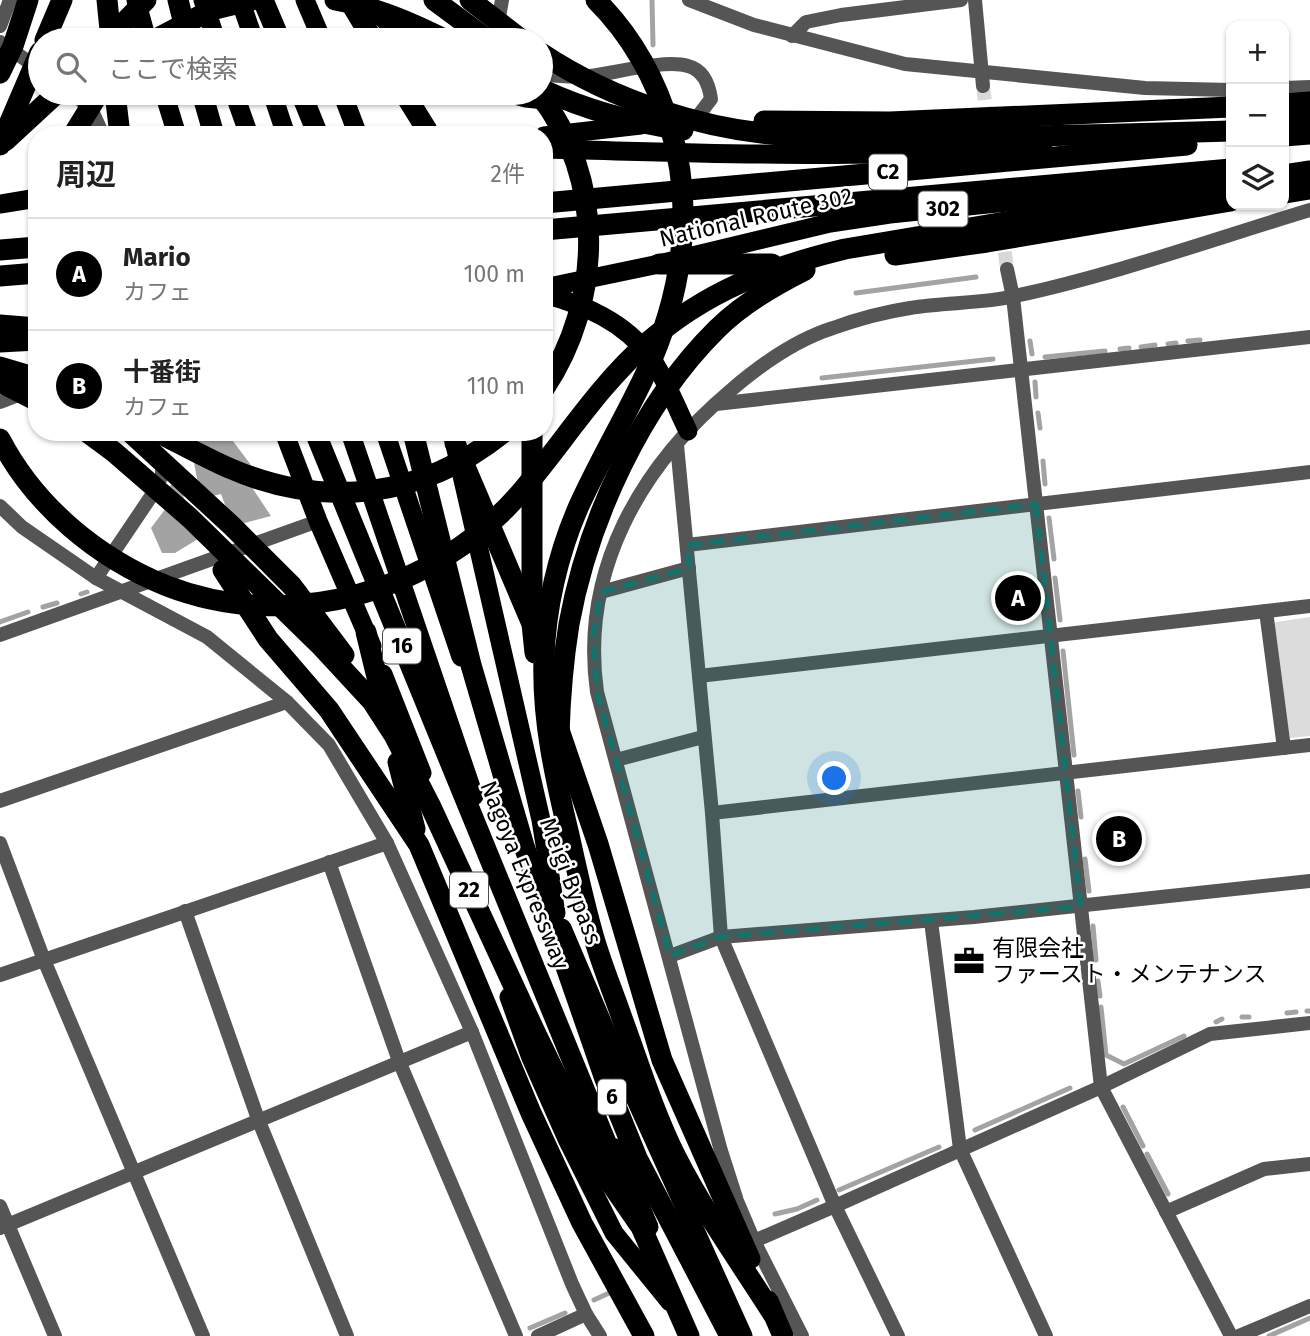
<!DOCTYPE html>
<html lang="ja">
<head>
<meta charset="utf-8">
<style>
	:root { --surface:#fff; --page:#f2f2f2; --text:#222; --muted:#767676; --line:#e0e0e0; --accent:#000 }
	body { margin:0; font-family:"Fira Sans","Noto Sans JP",sans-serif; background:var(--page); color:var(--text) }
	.controls { position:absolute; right:21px; top:21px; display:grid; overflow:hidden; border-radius:14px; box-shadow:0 2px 5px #0004 }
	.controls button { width:63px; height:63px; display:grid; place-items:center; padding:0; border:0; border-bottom:2px solid var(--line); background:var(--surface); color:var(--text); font:35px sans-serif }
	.you { position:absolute; left:835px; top:779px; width:24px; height:24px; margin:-18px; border:5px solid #fff; border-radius:50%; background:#1a73e8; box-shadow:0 0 0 10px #1a73e833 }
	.badge { display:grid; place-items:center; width:46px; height:46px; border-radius:50%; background:var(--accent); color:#fff; font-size:23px; font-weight:700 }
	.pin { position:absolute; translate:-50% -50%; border:4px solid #fff; box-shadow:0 2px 7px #0006 }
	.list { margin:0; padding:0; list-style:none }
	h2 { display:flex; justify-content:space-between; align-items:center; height:91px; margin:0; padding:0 28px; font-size:30px }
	h2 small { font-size:23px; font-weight:400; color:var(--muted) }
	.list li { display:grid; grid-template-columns:46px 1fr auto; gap:21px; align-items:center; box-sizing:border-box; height:112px; padding:0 28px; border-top:2px solid var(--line) }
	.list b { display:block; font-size:26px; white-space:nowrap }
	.list p { margin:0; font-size:23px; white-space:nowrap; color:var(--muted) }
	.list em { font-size:23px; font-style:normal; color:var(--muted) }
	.icon { flex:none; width:38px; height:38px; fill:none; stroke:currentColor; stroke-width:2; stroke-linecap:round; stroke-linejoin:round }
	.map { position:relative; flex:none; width:1310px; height:1336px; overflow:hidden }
	.search { position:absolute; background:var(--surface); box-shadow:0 2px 5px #0004; left:28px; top:28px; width:525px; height:77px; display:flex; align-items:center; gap:18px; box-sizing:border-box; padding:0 24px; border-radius:38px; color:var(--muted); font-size:26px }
	.panel { position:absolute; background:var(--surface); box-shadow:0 2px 5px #0004; left:28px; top:126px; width:525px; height:315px; border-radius:28px }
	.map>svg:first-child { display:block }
</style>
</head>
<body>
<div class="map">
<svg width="1310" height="1336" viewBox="0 0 1310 1336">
	<rect width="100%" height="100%" fill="#fff"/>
	<polygon fill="#dcdcdc" points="1310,617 1310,736 1290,738 1272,627 1276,622"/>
	<g fill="#a3a3a3">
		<polygon points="188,432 226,432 251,465 235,462 271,516 233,526 221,494 201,499"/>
		<polygon points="177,478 198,539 175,553 162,553 151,528 172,500 170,486"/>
	</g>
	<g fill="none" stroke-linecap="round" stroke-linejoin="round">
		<g stroke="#a3a3a3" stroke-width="5">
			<polyline points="652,0 653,45"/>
			<polyline points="856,293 976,277"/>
			<polyline points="1030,341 1032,354"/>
			<polyline points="1188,341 1200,340"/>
			<polyline points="1168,344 1176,343"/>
			<polyline points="1141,347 1155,345"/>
			<polyline points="1120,349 1129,348"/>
			<polyline points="1045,357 1105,351"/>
			<polyline points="822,378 993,359"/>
			<polyline points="1035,382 1036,397"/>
			<polyline points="1038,413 1040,428"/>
			<polyline points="1043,461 1045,484"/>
			<polyline points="1049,518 1054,559"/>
			<polyline points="1055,578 1060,620"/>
			<polyline points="81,594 87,592"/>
			<polyline points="43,607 57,603"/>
			<polyline points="0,622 28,612"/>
			<polyline points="1063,651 1074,755"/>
			<polyline points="1078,791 1081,817"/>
			<polyline points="1085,859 1089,891"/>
			<polyline points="1093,926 1096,960"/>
			<polyline points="1098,981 1100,996"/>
			<polyline points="1101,1007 1106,1055 1124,1064 1184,1036"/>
			<polyline points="1307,1011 1310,1011"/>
			<polyline points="1287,1013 1296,1012"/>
			<polyline points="1242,1017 1249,1017"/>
			<polyline points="1216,1022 1222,1019"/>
			<polyline points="1123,1107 1143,1146"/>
			<polyline points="975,1130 1070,1088"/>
			<polyline points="1147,1154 1168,1194"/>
			<polyline points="839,1190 939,1147"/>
			<polyline points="775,1214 797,1209 817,1200"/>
			<polyline points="594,1300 609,1293"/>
			<polyline points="530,1328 565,1313"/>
			<polyline points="1269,1336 1310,1318"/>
		</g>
		<g stroke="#d9d9d9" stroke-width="14" stroke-dasharray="14 7" stroke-linecap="butt">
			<polyline points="983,86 988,126"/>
			<polyline points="1002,231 1007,269"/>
		</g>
		<g stroke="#555" stroke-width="14">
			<polyline points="502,0 499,17 503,40"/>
			<polyline points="689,0 754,25 905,64 1145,88 1231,90"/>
			<polyline points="975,0 983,86"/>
			<polyline points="0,26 10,0"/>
			<polyline points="792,36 806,22 841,15 961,0"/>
			<polyline points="0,42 39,69"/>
			<path d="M541,74C557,76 574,78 590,76C615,73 665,59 688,66C703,70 709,84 711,99L695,120"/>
			<polyline points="1284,88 1310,87"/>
			<polyline points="74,93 93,113 103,135"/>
			<polyline points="1007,269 1013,297 1101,1087 1231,1336"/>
			<polyline points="0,402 26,392"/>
			<polyline points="716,404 1310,337"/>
			<polyline points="677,445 712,813 721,937 835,1206 898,1336"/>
			<polyline points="0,506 22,527 96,578 207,637 287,702 329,745 387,843 472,1032 572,1284 586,1314 600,1336"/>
			<polyline points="687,545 1310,472"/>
			<polyline points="96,578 154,492 162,475 162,458"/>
			<polyline points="601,592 689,568"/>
			<polyline points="1266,611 1284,748"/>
			<polyline points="0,635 318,521"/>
			<polyline points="699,676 1310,606"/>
			<polyline points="616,760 703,737"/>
			<polyline points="0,801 287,702"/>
			<polyline points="712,813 1310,745"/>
			<polyline points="0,843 44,960 203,1336"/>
			<polyline points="329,862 399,1061 516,1336"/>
			<polyline points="185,911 258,1119 347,1336"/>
			<polyline points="931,921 960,1149 1046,1336"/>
			<polyline points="670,956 721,937 974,917 1310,881"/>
			<polyline points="0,975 387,843"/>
			<polyline points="0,1206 55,1336"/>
			<polyline points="1166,1212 1264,1169 1310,1164"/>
			<polyline points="754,1241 835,1206 1101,1087 1210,1034 1310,1023"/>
			<polyline points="538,1336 586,1314"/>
			<path d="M802,1336L754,1241L737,1201L721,1151L597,692C580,571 640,467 730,391C760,365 795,340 833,328C858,319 884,312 910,308C945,302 981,304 1015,296C1113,275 1214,239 1310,210"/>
			<polyline points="1239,1336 1310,1306"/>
		</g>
		<polyline stroke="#555" stroke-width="14" points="0,1228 472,1032"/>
		<g stroke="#000" stroke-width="19">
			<polyline points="136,0 147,40"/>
			<polyline points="203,0 216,40"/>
			<polyline points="240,0 254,40"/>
			<polyline points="305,0 322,40"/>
			<polyline points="372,8 406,40"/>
			<polyline points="164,93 177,135"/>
			<polyline points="234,93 249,135"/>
			<polyline points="272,93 286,135"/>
			<polyline points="342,93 358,135"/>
			<polyline points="507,93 526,98 554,101"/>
			<polyline points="1284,121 1310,119"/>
			<polyline points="544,136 641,125"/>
			<path d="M544,149C711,153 877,161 1043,145"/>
			<polyline points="0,204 37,198"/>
			<polyline points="544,288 659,264 830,223 890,214 1164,186"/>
			<path d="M544,294C585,305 625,322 651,358C666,379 676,407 688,431"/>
			<polyline points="0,324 37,327"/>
			<polyline points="284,432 318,521 372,646"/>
			<polyline points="350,432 474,796"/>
			<polyline points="385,432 461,657"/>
			<polyline points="452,432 541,820 556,913"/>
			<polyline points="383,674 422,773"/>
			<polyline points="562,928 622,1069 743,1336"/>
			<polyline points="509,997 531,1058 567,1139 614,1233 670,1302"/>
			<polyline points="616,1148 649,1227"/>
		</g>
		<g stroke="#000" stroke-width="21">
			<polyline points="107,0 111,40"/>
			<polyline points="178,0 188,40"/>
			<polyline points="263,0 280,40"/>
			<path d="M335,0C375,7 410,22 446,40"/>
			<polyline points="349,0 373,40"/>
			<polyline points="434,0 488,40"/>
			<polyline points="470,0 522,40"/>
			<path d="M596,0C631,35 656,80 670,127C696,210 681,298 645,375C624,420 598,463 578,508C558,554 545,610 544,660C542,719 555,777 569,835C576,867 583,899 592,931C600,961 612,989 622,1018C639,1064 654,1113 676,1157C704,1212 740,1262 773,1314"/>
			<polyline points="45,40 62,0"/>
			<polyline points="107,40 146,0"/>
			<polyline points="154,40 211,10 252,0"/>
			<path d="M541,53C613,101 708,132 796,136C848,139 902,137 955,137C1047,136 1139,134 1231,131"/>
			<polyline points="0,73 13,46 28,0"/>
			<path d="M541,89C586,110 634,123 683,130"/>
			<polyline points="115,93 120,135"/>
			<polyline points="202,93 214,135"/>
			<polyline points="301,93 318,135"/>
			<polyline points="404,93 427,130"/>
			<path d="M538,93C606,178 603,301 544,389"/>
			<polyline points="1284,104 1310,102"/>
			<polyline points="764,121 890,122 1231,107"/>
			<polyline points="73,135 99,93"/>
			<polyline points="1284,136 1310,134"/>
			<polyline points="5,141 57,93"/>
			<polyline points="0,145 40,52"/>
			<polyline points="1284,175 1310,171"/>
			<polyline points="1284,193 1310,189"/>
			<polyline points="544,203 1187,145"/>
			<polyline points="544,230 1231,169"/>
			<polyline points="0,250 37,247"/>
			<polyline points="895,255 987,242 1231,201"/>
			<polyline points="659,264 772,264"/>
			<polyline points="0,276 37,273"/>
			<polyline points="0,342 37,340"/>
			<polyline points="0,367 37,378"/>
			<polyline points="0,382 37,401"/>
			<polyline points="87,432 114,452 190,518 322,647 372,701 394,735 430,805 535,1032 603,1172 639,1224"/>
			<polyline points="130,432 232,526 292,586 344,655"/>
			<path d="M157,432C181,444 204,457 229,468C325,510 422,498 504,432"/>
			<polyline points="315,432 616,1167"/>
			<polyline points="413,432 471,665 524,846 605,1079 637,1158 730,1336"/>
			<polyline points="532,432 532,616"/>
			<path d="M0,439C35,506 97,558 167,586C291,634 435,592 521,492C563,443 598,386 647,343C706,291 770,267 845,249L1231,184"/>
			<polyline points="455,443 532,624 535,653"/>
			<polyline points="223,570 268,639 329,710 419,845 531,1113 582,1223 644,1336"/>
			<polyline points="366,632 386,714"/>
			<polyline points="557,724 598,844 662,1060 750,1259"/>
			<path d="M559,735C560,698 563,661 569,624C588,520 641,404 717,329C742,304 773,286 805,270"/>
			<polyline points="398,762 415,829"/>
			<polyline points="635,1213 689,1336"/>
			<polyline points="768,1301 783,1336"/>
		</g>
	</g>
	<path fill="#0f766e" fill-opacity="0.2" stroke="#0f766e" stroke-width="5" stroke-dasharray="14 9" stroke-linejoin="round" d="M1036,504L1081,907L721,937L670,956L597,692L593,636L601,592L689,568L687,545Z"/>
	<defs>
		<g id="office-bare" transform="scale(2.415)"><path d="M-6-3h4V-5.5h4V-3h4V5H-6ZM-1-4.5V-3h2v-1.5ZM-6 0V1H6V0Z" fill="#000" stroke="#fff" stroke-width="2.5" paint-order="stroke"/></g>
	</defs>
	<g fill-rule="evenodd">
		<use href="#office-bare" x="969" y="961"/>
	</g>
	<g text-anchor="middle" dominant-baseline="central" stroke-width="5" stroke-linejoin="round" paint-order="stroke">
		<g fill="#fff" stroke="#4c4c4c" stroke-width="2">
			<rect x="869" y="154.5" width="38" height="35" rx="5"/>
			<rect x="918.5" y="191.5" width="49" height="35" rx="5"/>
			<rect x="383" y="628.5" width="38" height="35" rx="5"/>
			<rect x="450" y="872.5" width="38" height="35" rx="5"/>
			<rect x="598" y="1079.5" width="28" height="35" rx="5"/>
		</g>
		<g font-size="21" font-weight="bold" fill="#000">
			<text x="888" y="172">C2</text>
			<text x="943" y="209">302</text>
			<text x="402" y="646">16</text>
			<text x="469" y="890">22</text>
			<text x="612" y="1097">6</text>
		</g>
		<g font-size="23" fill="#000" stroke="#fff">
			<text transform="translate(756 217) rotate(-13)">National Route 302</text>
			<text transform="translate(525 875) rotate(68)">Nagoya Expressway</text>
			<text transform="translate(571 881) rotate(69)">Meigi Bypass</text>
		</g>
		<g font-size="23" fill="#000" stroke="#fff" text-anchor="start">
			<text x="992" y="948">有限会社<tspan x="992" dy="26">ファースト・メンテナンス</tspan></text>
		</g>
	</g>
</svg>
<div class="controls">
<button>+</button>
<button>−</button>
<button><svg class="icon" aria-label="layers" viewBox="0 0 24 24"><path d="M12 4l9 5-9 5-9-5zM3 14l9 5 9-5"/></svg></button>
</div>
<div class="you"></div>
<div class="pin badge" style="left:1018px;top:598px">A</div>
<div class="pin badge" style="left:1119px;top:839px">B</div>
<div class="search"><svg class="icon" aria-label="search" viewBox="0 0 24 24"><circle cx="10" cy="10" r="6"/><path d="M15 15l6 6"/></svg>ここで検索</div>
<section class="panel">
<h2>周辺<small>2件</small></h2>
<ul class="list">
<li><span class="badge">A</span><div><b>Mario</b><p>カフェ</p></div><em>100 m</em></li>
<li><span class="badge">B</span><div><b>十番街</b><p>カフェ</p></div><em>110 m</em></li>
</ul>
</section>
</div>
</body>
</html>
